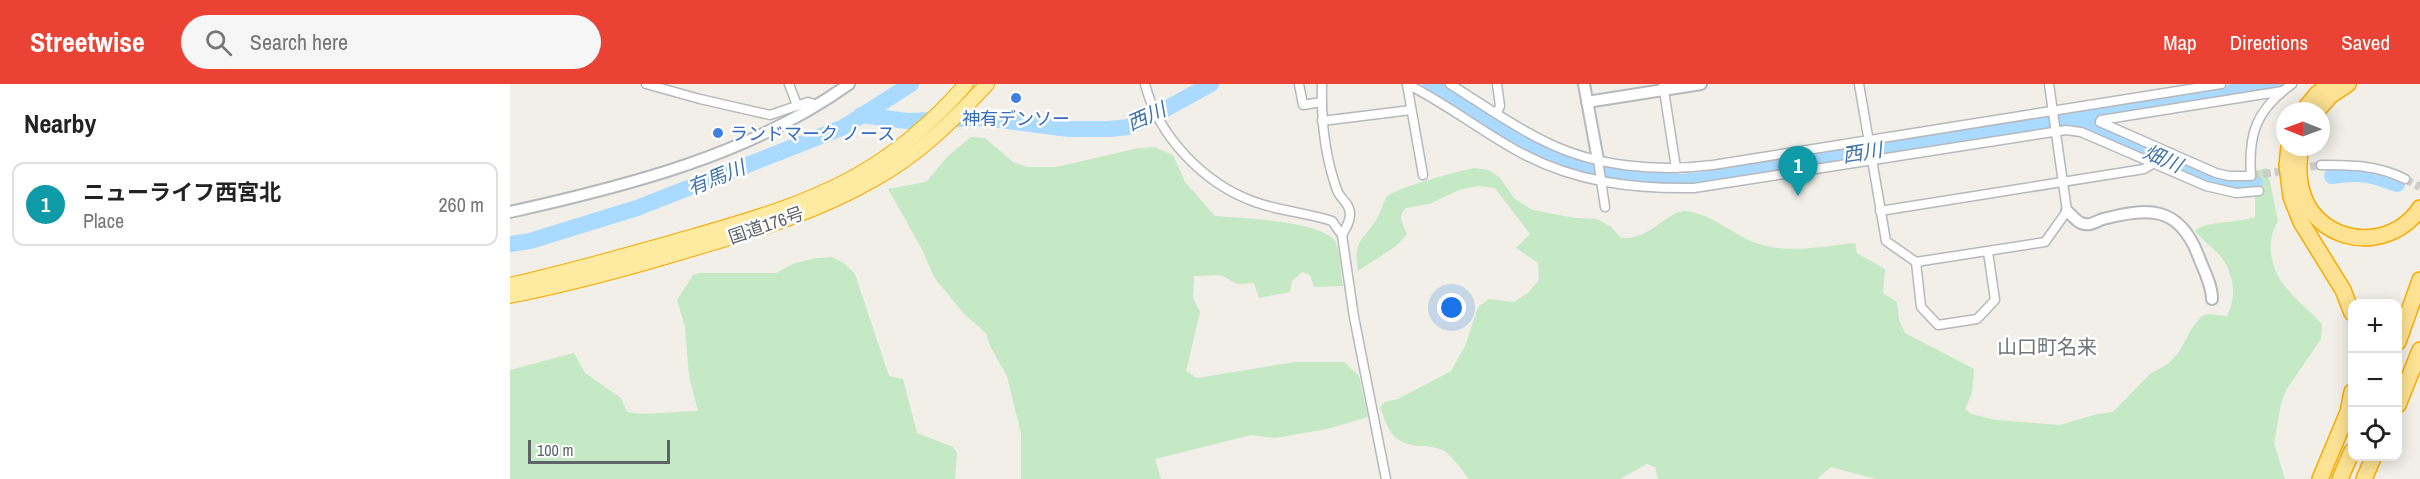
<!DOCTYPE html>
<html lang="en">
<head>
<meta charset="utf-8">
<style>
	:root { --surface:#fff; --page:#f6f6f6; --text:#222; --muted:#767676; --line:#e0e0e0; --accent:#ea4335 }
	body { margin:0; font-family:"Archivo Narrow","Noto Sans JP",sans-serif; background:var(--page); color:var(--text) }
	.controls { position:absolute; right:18px; bottom:18px; display:grid; overflow:hidden; border-radius:12px; box-shadow:0 3px 15px #0003 }
	.controls button { width:54px; height:54px; display:grid; place-items:center; padding:0; border:0; border-bottom:2px solid var(--line); background:var(--surface); color:var(--text); font:30px sans-serif }
	.compass { position:absolute; left:1766px; top:18px; width:54px; height:54px; border-radius:50%; background:var(--surface); box-shadow:0 3px 15px #0003; rotate:271deg }
	.scale { position:absolute; left:18px; bottom:15px; width:142px; box-sizing:border-box; padding-left:6px; border:3px solid #5f6368; border-top:0; font-size:16px; line-height:21px; white-space:nowrap; color:#5f6368; -webkit-text-stroke:4px #fff; paint-order:stroke }
	.you { position:absolute; left:942px; top:224px; width:21px; height:21px; margin:-15px; border:4px solid #fff; border-radius:50%; background:#1a73e8; box-shadow:0 0 0 9px #1a73e833 }
	.badge { display:grid; place-items:center; width:39px; height:39px; border-radius:50%; background:var(--accent); color:#fff; font-size:20px; font-weight:700 }
	.pin { position:absolute; translate:-50% -50px; filter:drop-shadow(0 2px 3px #0008) }
	.pin::after { content:''; position:absolute; top:32px; width:21px; height:18px; background:inherit; clip-path:polygon(0 0,100% 0,50% 100%) }
	.list { margin:0; padding:0; list-style:none }
	h2 { display:flex; justify-content:space-between; align-items:center; height:78px; margin:0; padding:0 24px; font-size:26px }
	h2 small { font-size:20px; font-weight:400; color:var(--muted) }
	.list li { display:grid; grid-template-columns:39px 1fr auto; gap:18px; align-items:center; box-sizing:border-box; height:84px; margin:0 12px 12px; padding:0 12px; border:2px solid var(--line); border-radius:12px }
	.list b { display:block; font-size:22px; white-space:nowrap }
	.list p { margin:0; font-size:20px; white-space:nowrap; color:var(--muted) }
	.list em { font-size:20px; font-style:normal; color:var(--muted) }
	.icon { flex:none; width:33px; height:33px; fill:none; stroke:currentColor; stroke-width:2; stroke-linecap:round; stroke-linejoin:round }
	.map { position:relative; flex:none; width:1910px; height:395px; overflow:hidden }
	header { display:flex; align-items:center; gap:36px; box-sizing:border-box; height:84px; padding:0 30px; background:var(--accent); color:#fff }
	header strong { font-size:28px }
	nav { display:flex; gap:33px; margin-inline-start:auto; font-size:21px }
	.search { width:420px; height:54px; background:var(--page); display:flex; align-items:center; gap:15px; box-sizing:border-box; padding:0 21px; border-radius:33px; color:var(--muted); font-size:22px }
	main { display:flex }
	aside { flex:1; background:var(--surface) }
	.map>svg:first-child { display:block }
</style>
</head>
<body>
<header>
<strong>Streetwise</strong>
<div class="search"><svg class="icon" aria-label="search" viewBox="0 0 24 24"><circle cx="10" cy="10" r="6"/><path d="M15 15l6 6"/></svg>Search here</div>
<nav><a>Map</a><a>Directions</a><a>Saved</a></nav>
</header>
<main>
<aside>
<h2>Nearby<small></small></h2>
<ul class="list">
<li><span class="badge" style="background:#0f9aa8">1</span><div><b>ニューライフ西宮北</b><p>Place</p></div><em>260 m</em></li>
</ul>
</aside>
<div class="map">
<svg width="1910" height="395" viewBox="0 0 1910 395">
	<rect width="100%" height="100%" fill="#f1efe8"/>
	<g fill="#c5e8c5">
		<path d="M461,53L475,54L503,78L517,83H546L629,64L644,63L663,71L675,98L705,132C730,134 811,137 825,157C830,165 831,192 833,202L804,203L800,191L792,188L782,197L780,208L749,214L744,199L727,200L711,191L684,192L683,214L690,228L676,287L687,294L785,278H834L849,292L858,333L817,345L765,354L741,351L645,375L651,395H511V350L497,292L480,262L476,249L454,230L424,193L412,165L378,105L416,98L438,72Z"/>
		<path d="M965,84L979,86L990,94L1004,114L1022,126L1065,134L1087,135L1101,143L1111,154C1139,157 1159,125 1177,127C1204,131 1224,152 1249,160C1279,170 1314,162 1345,159L1347,169L1375,185L1373,209L1387,218L1389,236L1395,249L1464,285L1462,309L1455,325L1461,330L1486,336L1549,341L1588,330L1603,328L1640,290L1658,280L1669,268L1682,244L1692,232L1699,230L1717,232C1727,213 1724,191 1712,174C1704,164 1693,157 1685,147C1694,137 1729,139 1745,133V87L1757,84L1768,137C1762,147 1760,157 1761,168C1764,202 1791,217 1812,240L1811,255L1776,306L1771,320L1764,359L1775,395H1365L1321,383L1307,395H1148L1145,383L1137,380L1110,395H959C952,387 943,372 934,367C927,363 918,362 911,362C883,360 879,348 870,323L875,318L888,315L941,287L955,262L968,223L979,215L1004,218L1018,209L1029,196L1028,179L1006,164L1020,150L985,104L968,102L949,106L919,120L896,124L892,129L891,136L897,150L886,162L848,187C843,153 853,159 867,134C871,128 873,118 877,113C884,104 952,86 965,84Z"/>
		<path d="M322,173L335,180L345,190L379,292L393,295L407,349L443,363L447,369L445,395H0V286L64,269L75,289L111,314L117,328C140,332 164,327 188,327L179,292L175,243L167,216L183,191L190,189H266L285,179L307,174Z"/>
	</g>
	<g fill="none" stroke-linecap="round" stroke-linejoin="round">
		<g stroke="#aadaff" stroke-width="16">
			<polyline points="920,0 1019,62 1075,84 1120,94 1170,98 1191,96 1565,36 1768,0"/>
			<polyline points="351,31 397,37 475,34 559,45 600,45 618,43 652,27 701,0"/>
			<polyline points="1565,36 1626,64 1701,94 1714,99 1745,99"/>
			<path d="M1822,92C1849,88 1862,90 1887,100"/>
			<polyline points="0,160 20,157 127,124 334,43 401,0"/>
		</g>
		<g stroke="#ccccc8" stroke-width="8" stroke-dasharray="8 4" stroke-linecap="butt">
			<polyline points="1741,92 1811,81"/>
			<polyline points="1895,95 1910,103"/>
		</g>
		<g stroke="#b5b8bc" stroke-width="11">
			<g id="minor">
				<polyline points="136,0 190,15 260,31 298,18 307,21"/>
				<polyline points="279,0 287,21"/>
				<path d="M635,0C648,52 694,100 745,118C770,127 797,129 822,137L832,151L844,233L876,395"/>
				<polyline points="789,0 793,21 811,18"/>
				<path d="M812,0C811,35 815,73 827,106C830,115 840,119 840,130C840,138 836,144 832,151"/>
				<path d="M897,0C937,20 972,48 1011,69C1065,98 1123,105 1184,104L1556,46L1571,48L1696,102L1726,109L1749,107"/>
				<polyline points="897,0 913,91"/>
				<path d="M940,0C972,20 1002,42 1036,58C1087,83 1147,88 1203,81L1711,0"/>
				<polyline points="1153,0 1166,84"/>
				<polyline points="1349,0 1376,157 1406,178 1535,158 1557,127 1539,0"/>
				<polyline points="987,29 990,22 987,0"/>
				<polyline points="812,37 901,26"/>
				<path d="M1590,38L1706,89L1719,92H1741C1738,50 1746,26 1782,0"/>
				<polyline points="1590,38 1591,36 1773,7"/>
				<polyline points="1088,76 1095,123"/>
				<path d="M1811,81C1841,81 1868,81 1895,95"/>
				<polyline points="1370,127 1634,85 1644,79 1651,66"/>
				<polyline points="1406,178 1411,223 1428,241 1467,235 1485,216 1478,168"/>
			</g>
		</g>
		<g stroke="#b5b8bc" stroke-width="14">
			<g id="tertiary">
				<polyline points="1074,0 1088,76"/>
				<polyline points="1077,18 1191,0"/>
				<path d="M1557,127C1561,130 1566,137 1571,139C1580,143 1586,137 1593,135C1639,123 1669,122 1688,171C1693,185 1702,200 1702,215"/>
				<path d="M0,128C117,102 240,71 339,0"/>
			</g>
		</g>
		<g stroke="#f9ab00" stroke-width="16">
			<g id="trunk">
				<path d="M0,201C60,187 118,171 177,154C240,136 308,117 364,81C398,59 429,31 456,0"/>
				<path d="M0,212C64,199 127,182 189,163C248,146 309,127 363,96C407,72 443,37 477,0"/>
			</g>
		</g>
		<g stroke="#f9ab00" stroke-width="18">
			<g id="motorway">
				<polyline points="1793,27 1807,10 1819,0"/>
				<polyline points="1807,27 1820,12 1838,0"/>
				<polyline points="1779,63 1777,81 1781,113 1791,138 1833,206 1842,229"/>
				<path d="M1791,63C1786,88 1789,118 1809,136C1839,164 1888,158 1910,124"/>
				<polyline points="1888,258 1910,196"/>
				<polyline points="1888,321 1910,266"/>
				<polyline points="1810,395 1838,328 1842,308"/>
				<polyline points="1830,395 1842,367"/>
				<polyline points="1854,395 1864,372"/>
			</g>
		</g>
		<use href="#minor" stroke="#fff" stroke-width="8"/>
		<use href="#tertiary" stroke="#fff" stroke-width="10"/>
		<use href="#trunk" stroke="#feeaa1" stroke-width="14"/>
		<use href="#motorway" stroke="#fde293" stroke-width="15"/>
	</g>
	<g fill="#3f7fe0" stroke="#fff" stroke-width="2">
		<circle cx="506" cy="14" r="6"/>
		<circle cx="208" cy="49" r="6"/>
	</g>
	<g text-anchor="middle" dominant-baseline="central" stroke-width="5" stroke-linejoin="round" paint-order="stroke">
		<g font-size="18" fill="#366cbe" stroke="#fff">
			<text x="506" y="34">神有デンソー</text>
			<text x="220" y="49" text-anchor="start">ランドマーク ノース</text>
		</g>
		<g font-size="18" fill="#5f6368" stroke="#fff">
			<text transform="translate(256 141) rotate(-19)">国道176号</text>
		</g>
		<g font-size="20" font-style="italic" fill="#4174aa" stroke="#fff">
			<text transform="translate(636 32) rotate(-24)">西川</text>
			<text transform="translate(1352 68) rotate(-9)">西川</text>
			<text transform="translate(1653 74) rotate(23)">畑川</text>
			<text transform="translate(206 93) rotate(-22)">有馬川</text>
		</g>
		<g font-size="20" fill="#70757a" stroke="#fff">
			<text x="1537" y="262">山口町名来</text>
		</g>
	</g>
</svg>
<div class="controls">
<button>+</button>
<button>−</button>
<button><svg class="icon" aria-label="locate" viewBox="0 0 24 24"><circle cx="12" cy="12" r="6"/><path d="M12 2v4M12 18v4M2 12h4M18 12h4"/></svg></button>
</div>
<svg class="compass" viewBox="-18 -18 36 36"><path d="M0-13l5 13h-10z" fill="#e53935"/><path d="M0 13l5-13h-10z" fill="#767676"/></svg>
<div class="scale">100 m</div>
<div class="you"></div>
<div class="pin badge" style="left:1288px;top:112px;background:#0f9aa8">1</div>
</div>
</main>
</body>
</html>
